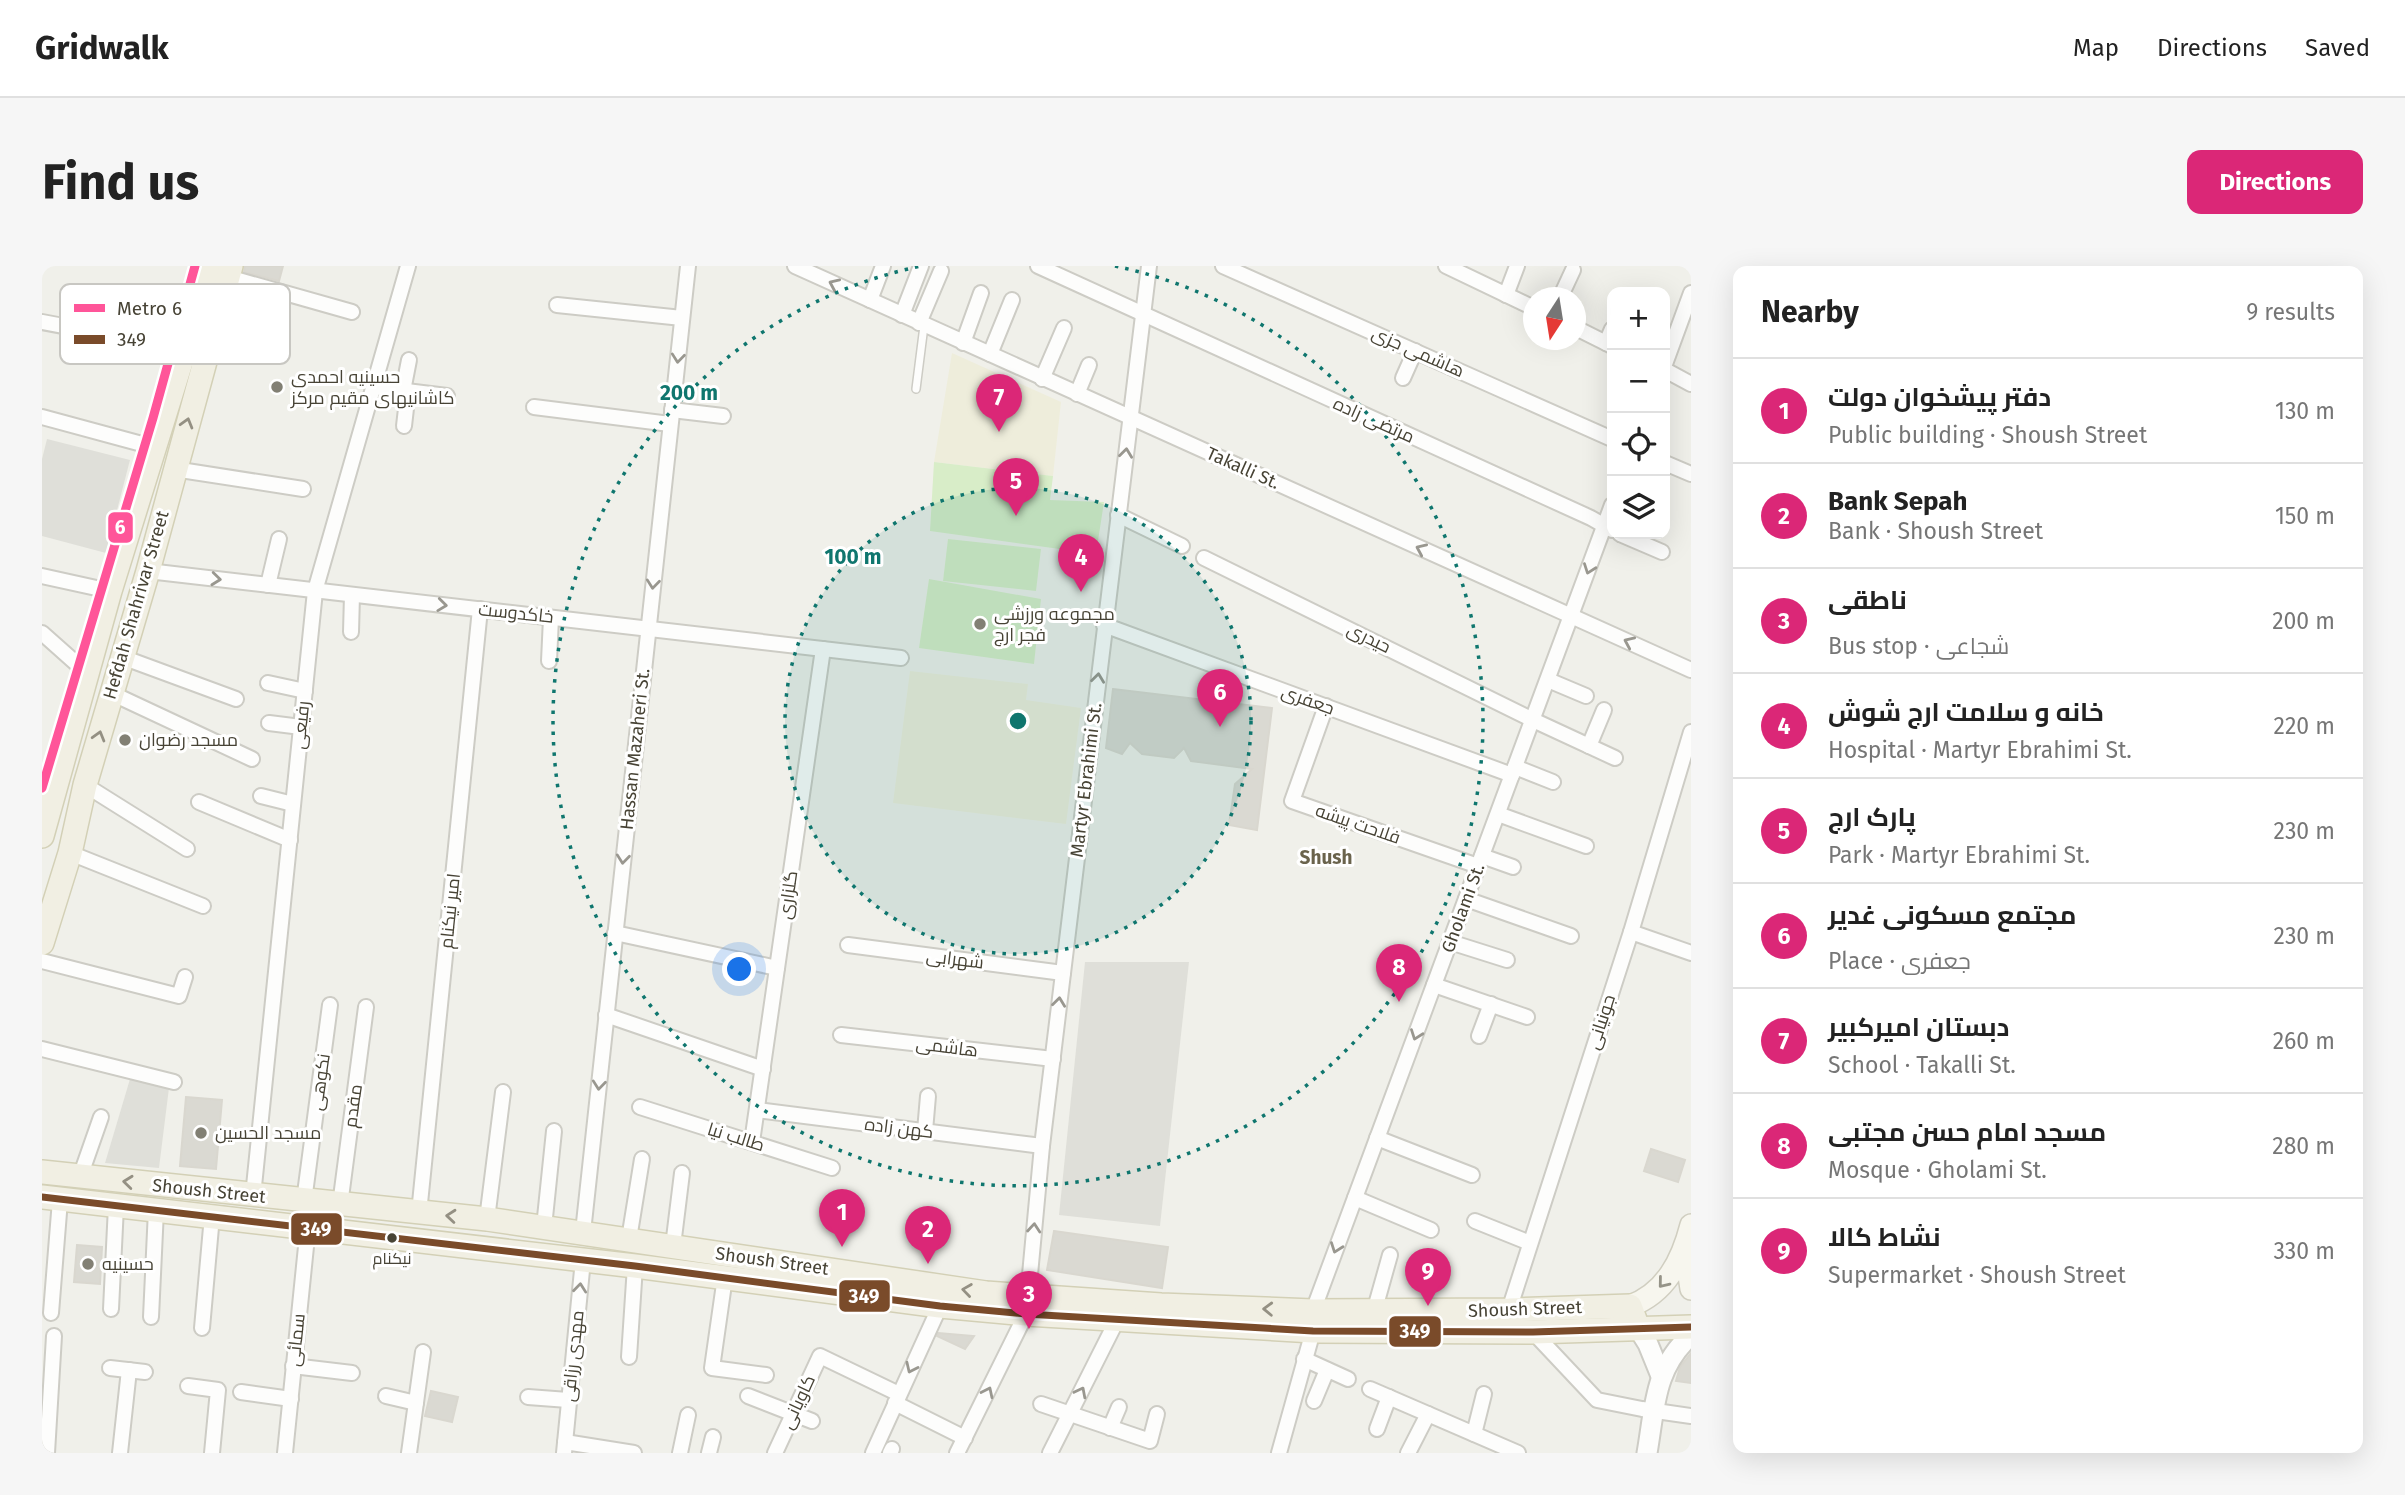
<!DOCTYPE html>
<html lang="en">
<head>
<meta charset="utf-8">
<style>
	:root { --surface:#fff; --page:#f6f6f6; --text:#222; --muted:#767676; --line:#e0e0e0; --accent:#db2777 }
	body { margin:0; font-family:"Fira Sans",Cairo,sans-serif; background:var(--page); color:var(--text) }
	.controls { position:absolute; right:21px; top:21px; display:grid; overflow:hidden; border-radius:14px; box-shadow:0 7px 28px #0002 }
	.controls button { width:63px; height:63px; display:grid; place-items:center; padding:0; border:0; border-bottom:2px solid var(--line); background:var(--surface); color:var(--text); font:35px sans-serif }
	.compass { position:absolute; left:1481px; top:21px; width:63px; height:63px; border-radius:50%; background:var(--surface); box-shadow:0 7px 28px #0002; rotate:192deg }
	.you { position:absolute; left:698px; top:704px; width:24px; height:24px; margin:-18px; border:5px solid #fff; border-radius:50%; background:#1a73e8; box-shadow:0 0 0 10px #1a73e833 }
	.badge { display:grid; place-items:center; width:46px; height:46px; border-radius:50%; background:var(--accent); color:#fff; font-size:23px; font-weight:700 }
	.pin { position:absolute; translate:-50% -58px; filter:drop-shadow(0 2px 4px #0008) }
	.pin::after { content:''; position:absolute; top:37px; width:24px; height:21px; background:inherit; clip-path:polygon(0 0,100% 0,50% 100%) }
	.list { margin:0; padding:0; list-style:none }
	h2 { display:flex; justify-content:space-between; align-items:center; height:91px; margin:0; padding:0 28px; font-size:30px }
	h2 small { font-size:23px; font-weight:400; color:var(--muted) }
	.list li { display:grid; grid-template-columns:46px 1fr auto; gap:21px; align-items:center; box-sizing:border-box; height:105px; padding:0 28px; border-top:2px solid var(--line) }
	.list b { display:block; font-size:26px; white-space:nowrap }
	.list p { margin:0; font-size:23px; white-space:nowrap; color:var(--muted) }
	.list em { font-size:23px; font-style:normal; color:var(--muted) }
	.icon { flex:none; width:38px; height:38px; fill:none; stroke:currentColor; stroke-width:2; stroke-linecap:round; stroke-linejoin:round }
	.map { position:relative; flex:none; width:1649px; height:1187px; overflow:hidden; border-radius:14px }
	header { display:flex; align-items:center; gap:42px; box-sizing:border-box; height:98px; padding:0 35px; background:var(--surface); border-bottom:2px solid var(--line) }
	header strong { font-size:33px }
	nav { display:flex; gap:38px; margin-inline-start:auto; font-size:24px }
	.intro { display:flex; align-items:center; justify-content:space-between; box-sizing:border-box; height:168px; padding:0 42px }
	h1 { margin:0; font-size:49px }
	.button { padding:18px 32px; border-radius:14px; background:var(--accent); color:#fff; font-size:24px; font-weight:700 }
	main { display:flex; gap:42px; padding:0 42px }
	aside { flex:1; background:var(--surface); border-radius:14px; box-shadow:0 7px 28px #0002 }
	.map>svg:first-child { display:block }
</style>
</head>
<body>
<header>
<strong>Gridwalk</strong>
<nav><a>Map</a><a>Directions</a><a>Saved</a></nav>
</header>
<div class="intro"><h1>Find us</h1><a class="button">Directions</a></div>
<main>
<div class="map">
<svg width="1649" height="1187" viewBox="0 0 1649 1187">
	<rect width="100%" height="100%" fill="#f0f0ea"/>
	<g fill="#eeeddb">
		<polygon points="910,87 1019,136 1011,210 892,196"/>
		<polygon points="868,405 986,418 984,434 1039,442 1024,558 851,537"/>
	</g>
	<g fill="#d8edc8">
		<polygon points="892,196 1011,210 1008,234 1062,236 1054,288 888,265"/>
		<polygon points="906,273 999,283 994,325 901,315"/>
		<polygon points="887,313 999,333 992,398 877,382"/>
	</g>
	<g fill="#dfdfd9">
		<polygon points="5,173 88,194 64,287 0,270 0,193"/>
		<polygon points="1043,696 1147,696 1118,960 1017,949"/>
		<polygon points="88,813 127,822 117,902 63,897"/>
	</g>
	<g fill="#dad9d2" stroke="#d9d7cf" stroke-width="2">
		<polygon points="203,0 241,0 237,15 202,6"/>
		<polygon points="1071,423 1230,442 1215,564 1187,559 1193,518 1210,503 1149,495 1142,482 1132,492 1100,488 1088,477 1080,488 1064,482"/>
		<polygon points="144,831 180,834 174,903 138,900"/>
		<polygon points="1609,883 1643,894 1636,916 1602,905"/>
		<polygon points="1012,965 1126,981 1120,1022 1005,1004"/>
		<polygon points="35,979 60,981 58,1018 32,1016"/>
		<polygon points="896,1067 932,1070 923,1083 895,1070"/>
		<polygon points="1649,1087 1649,1117 1634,1115 1638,1101"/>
		<polygon points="389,1125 416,1131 410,1156 383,1150"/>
	</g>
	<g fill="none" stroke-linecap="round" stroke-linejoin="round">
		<g stroke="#cdccc5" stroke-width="10">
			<polyline id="service" points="874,123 882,60"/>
		</g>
		<g stroke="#cdccc5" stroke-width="18">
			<g id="minor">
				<polyline points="753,0 1649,404"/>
				<polyline points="996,0 1549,252 1570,264"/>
				<polyline points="1181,0 1570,173"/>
				<polyline points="1404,0 1492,42"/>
				<polyline points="186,11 310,46"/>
				<polyline points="1464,29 1475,0"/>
				<polyline points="1518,32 1531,4"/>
				<polyline points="828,34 841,0"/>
				<polyline points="515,39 640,52"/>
				<polyline points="860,49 879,0"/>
				<polyline points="0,56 143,83"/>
				<polyline points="877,57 899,5"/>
				<polyline points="1534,62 1570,80"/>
				<polyline points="921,77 939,27"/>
				<polyline points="1564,77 1570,63"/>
				<polyline points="948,88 970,34"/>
				<polyline points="1623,98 1649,27"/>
				<polyline points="1623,104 1649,118"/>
				<polyline points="1361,112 1373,85"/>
				<polyline points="1000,113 1022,62"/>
				<polyline points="332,121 405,130"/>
				<polyline points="361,125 367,94"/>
				<polyline points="1035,128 1047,99"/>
				<polyline points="492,141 628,158"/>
				<polyline points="630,144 681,150"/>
				<polyline points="0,151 111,181"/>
				<polyline points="362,160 366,125"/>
				<polyline points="1623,197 1649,208"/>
				<polyline points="132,203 261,223"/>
				<polyline points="1076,249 1140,280"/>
				<polyline points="1578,268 1620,286"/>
				<polyline points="1162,292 1491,454 1573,492"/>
				<polyline points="106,305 859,392"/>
				<polyline points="0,310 68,325"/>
				<polyline points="226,319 237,273"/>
				<polyline points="1062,359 1470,509"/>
				<polyline points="309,366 310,329"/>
				<polyline points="0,367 45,407"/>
				<polyline points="80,391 194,433"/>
				<polyline points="507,395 509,352"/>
				<polyline points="1506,414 1544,430"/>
				<polyline points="226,417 263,425"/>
				<polyline points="69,427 210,493"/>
				<polyline points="1284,440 1250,535 1436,600"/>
				<polyline points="227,457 259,461"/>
				<polyline points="1547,480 1562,444"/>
				<polyline points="1473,501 1511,516"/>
				<polyline points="43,519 145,583"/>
				<polyline points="219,530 251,538"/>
				<polyline points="157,536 248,574"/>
				<polyline points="1456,548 1544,580"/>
				<polyline points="28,587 161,640"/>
				<polyline points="1440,590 1471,601"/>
				<polyline points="1424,633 1529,670"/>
				<polyline points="1589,666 1649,687"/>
				<polyline points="573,667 735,702"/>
				<polyline points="1408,676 1465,694"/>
				<polyline points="806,679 1021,707"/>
				<polyline points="0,695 137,730 143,711"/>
				<polyline points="1392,719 1485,751"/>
				<polyline points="564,749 721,803"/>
				<polyline points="799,769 1011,793"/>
				<polyline points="1437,770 1449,738"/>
				<polyline points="0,783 132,816"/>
				<polyline points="598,841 790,902"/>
				<polyline points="715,844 1000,880"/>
				<polyline points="883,865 886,830"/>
				<polyline points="1335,872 1430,909"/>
				<polyline points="710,876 781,383"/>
				<polyline points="38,911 59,851"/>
				<polyline points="211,930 273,325 366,0"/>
				<polyline points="1313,932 1389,964"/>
				<polyline points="262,935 288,739"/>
				<polyline points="298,939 324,741"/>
				<polyline points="377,947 438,343"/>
				<polyline points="445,953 461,826"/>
				<polyline points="1433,955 1488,977"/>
				<polyline points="502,961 512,865"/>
				<polyline points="541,966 646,0"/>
				<polyline points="587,973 600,893"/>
				<polyline points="631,980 640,907"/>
				<polyline points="683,1011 670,1102 724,1109"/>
				<polyline points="986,1030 1000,880 1107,0"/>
				<polyline points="69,1043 74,940"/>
				<polyline points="1467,1044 1589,666 1649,466"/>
				<polyline points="1271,1045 1570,239"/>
				<polyline points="1332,1046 1348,989"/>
				<polyline points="9,1047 18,934"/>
				<polyline points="109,1051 114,944"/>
				<polyline points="160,1062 170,950"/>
				<polyline points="1491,1066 1555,1134 1600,1143 1649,1150"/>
				<polyline points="587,1091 593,1000"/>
				<polyline points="1262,1093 1306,1113"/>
				<polyline points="251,1100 310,1107"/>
				<polyline points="68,1102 103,1106"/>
				<polyline points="146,1120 176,1124 170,1187"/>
				<polyline points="1328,1123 1476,1187"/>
				<polyline points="199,1126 249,1133"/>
				<polyline points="344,1130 374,1137"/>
				<polyline points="706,1130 770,1155"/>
				<polyline points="486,1131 526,1134"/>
				<polyline points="1272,1135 1285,1104"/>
				<polyline points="853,1137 923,1172"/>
				<polyline points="999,1138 1108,1175 1115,1148"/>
				<polyline points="1068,1162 1077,1141"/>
				<polyline points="1335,1163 1347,1131"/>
				<polyline points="1432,1168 1442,1128"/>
				<polyline points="523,1176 592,1187"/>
				<polyline points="5,1187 12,1070"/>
				<polyline points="78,1187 87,1104"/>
				<polyline points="243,1187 266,961"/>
				<polyline points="367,1187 381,1086"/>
				<polyline points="522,1187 541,994"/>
				<polyline points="638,1187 646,1149"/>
				<polyline points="667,1187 671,1171"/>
				<polyline points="733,1187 778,1090 857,1128"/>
				<polyline points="831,1187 898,1040"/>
				<polyline points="848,1187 850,1183"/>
				<polyline points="915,1187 984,1048"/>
				<polyline points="1008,1187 1075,1054"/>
				<polyline points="1237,1187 1271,1065"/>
				<polyline points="1366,1187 1386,1148"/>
			</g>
		</g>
		<g stroke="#cdccc5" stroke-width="23">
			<g id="tertiary">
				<polyline points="1596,1062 1606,1078 1619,1110"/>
				<path d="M1605,1187C1613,1141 1612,1102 1649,1069"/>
			</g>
		</g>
		<g stroke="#d0cec0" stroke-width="24">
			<g id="secondary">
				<polyline points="1643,983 1649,1023"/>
				<path d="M1588,1040C1624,1027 1640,994 1649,959"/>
			</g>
		</g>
		<g stroke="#d3d0b6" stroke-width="26">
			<g id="primary">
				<polyline points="0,570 68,325 143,83 166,0"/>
				<polyline points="0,677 28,587 43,519 106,305 189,0"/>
				<polyline points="0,906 445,953 944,1027 1119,1039 1271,1045 1467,1044 1588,1040 1596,1062"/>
				<polyline points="0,931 593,1000 898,1040 984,1048 1271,1065 1491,1066 1649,1061"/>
			</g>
		</g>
		<use href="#service" stroke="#fdfdfc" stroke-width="7"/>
		<use href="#minor" stroke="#fdfdfc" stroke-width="14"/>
		<use href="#tertiary" stroke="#fdfdfc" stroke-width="19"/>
		<use href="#secondary" stroke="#f7f6ee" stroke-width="21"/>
		<use href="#primary" stroke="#f1efe3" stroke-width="23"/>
		<g stroke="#fff" stroke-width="12">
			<polyline id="bus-1" points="0,931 593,1000 898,1040 984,1048 1271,1065 1491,1066 1649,1061"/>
		</g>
		<use href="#bus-1" stroke="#7a4b2a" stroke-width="7"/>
		<g stroke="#fff" stroke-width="14">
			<polyline id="metro-1" points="0,522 111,152 153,0"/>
		</g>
		<use href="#metro-1" stroke="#f59" stroke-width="9"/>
	</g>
	<defs><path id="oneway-chevron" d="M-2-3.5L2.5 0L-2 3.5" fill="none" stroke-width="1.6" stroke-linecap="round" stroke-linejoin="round" transform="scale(1.75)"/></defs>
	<g stroke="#99978f">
		<use href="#oneway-chevron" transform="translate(792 18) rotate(-156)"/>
		<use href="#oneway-chevron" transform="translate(636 92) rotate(96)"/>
		<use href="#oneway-chevron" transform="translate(1084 187) rotate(-83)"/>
		<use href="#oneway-chevron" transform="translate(1379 283) rotate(-156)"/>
		<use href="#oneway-chevron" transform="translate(1547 303) rotate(110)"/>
		<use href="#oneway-chevron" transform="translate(174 313) rotate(6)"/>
		<use href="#oneway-chevron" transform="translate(611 318) rotate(96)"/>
		<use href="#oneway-chevron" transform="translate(400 339) rotate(7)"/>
		<use href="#oneway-chevron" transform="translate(1587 376) rotate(-156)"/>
		<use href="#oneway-chevron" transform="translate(1056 412) rotate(-83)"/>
		<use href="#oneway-chevron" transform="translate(581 593) rotate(96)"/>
		<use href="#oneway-chevron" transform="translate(1017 736) rotate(-83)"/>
		<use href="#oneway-chevron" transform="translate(1374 769) rotate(110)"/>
		<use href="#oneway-chevron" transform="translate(557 819) rotate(96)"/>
		<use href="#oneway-chevron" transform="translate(992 962) rotate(-85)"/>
		<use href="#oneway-chevron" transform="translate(1294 982) rotate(110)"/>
		<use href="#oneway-chevron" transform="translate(538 1022) rotate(-84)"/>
		<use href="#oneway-chevron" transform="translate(869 1102) rotate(115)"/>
		<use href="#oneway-chevron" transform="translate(946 1126) rotate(-64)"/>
		<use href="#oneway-chevron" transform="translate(1039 1126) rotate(-63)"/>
	</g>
	<g stroke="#949083">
		<use href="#oneway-chevron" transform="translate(145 157) rotate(-74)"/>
		<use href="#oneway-chevron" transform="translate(57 470) rotate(-74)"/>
		<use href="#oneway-chevron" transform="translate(86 916) rotate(-174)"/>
		<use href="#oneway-chevron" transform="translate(409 950) rotate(-175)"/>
		<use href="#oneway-chevron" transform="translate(925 1024) rotate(-172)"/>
		<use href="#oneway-chevron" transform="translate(1226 1043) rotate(-178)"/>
	</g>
	<use stroke="#969488" href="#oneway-chevron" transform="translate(1621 1017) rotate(129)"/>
	<circle cx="976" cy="455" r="233" fill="#0f766e" fill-opacity=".12"/>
	<g fill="none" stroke="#0f766e" stroke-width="3.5" stroke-dasharray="3.5 7">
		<circle cx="976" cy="455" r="233"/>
		<path d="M1073 0A465 465 0 1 1 879 0"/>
	</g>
	<g fill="#828074" stroke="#fff" stroke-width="2.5">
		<circle cx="235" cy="121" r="7"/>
		<circle cx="938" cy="358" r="7"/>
		<circle cx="83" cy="474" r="7"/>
		<circle cx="159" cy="867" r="7"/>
		<circle cx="46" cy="998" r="7"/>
	</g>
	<circle fill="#474335" stroke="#fff" stroke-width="2.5" cx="350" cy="972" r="6"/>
	<g text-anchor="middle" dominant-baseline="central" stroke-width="6" stroke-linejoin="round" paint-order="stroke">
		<g font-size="16" fill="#474335" stroke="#fff">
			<text x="350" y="992">نیکنام</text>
		</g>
		<g font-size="18" fill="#474335" stroke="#fff">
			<text transform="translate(1376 86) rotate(24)">هاشمی جزی</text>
			<text transform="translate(1332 154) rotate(24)">مرتضی زاده</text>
			<text transform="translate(1201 202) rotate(24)">Takalli St.</text>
			<text transform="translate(94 339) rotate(-74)">Hefdah Shahrivar Street</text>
			<text transform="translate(474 347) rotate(6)">خاکدوست</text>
			<text transform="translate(1327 372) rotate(26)">حیدری</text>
			<text transform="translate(1266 434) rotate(20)">جعفری</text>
			<text transform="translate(259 459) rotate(-84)">رفیعی</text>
			<text transform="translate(593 483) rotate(-84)">Hassan Mazaheri St.</text>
			<text transform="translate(1044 514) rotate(-83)">Martyr Ebrahimi St.</text>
			<text transform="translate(1316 558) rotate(19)">فلاحت پیشه</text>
			<text transform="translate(746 629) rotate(-82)">گلزاری</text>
			<text transform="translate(1421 642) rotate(-70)">Gholami St.</text>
			<text transform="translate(408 645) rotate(-84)">امیر نیکنام</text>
			<text transform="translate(913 693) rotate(7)">شهرابی</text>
			<text transform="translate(1559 756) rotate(-72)">جونیانی</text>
			<text transform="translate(905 781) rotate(7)">هاشمی</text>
			<text transform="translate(278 816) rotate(-82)">نکوهی</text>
			<text transform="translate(311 840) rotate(-82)">مقدم</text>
			<text transform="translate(857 862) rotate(7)">کهن زاده</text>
			<text transform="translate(694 871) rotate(17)">طالب نیا</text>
			<text transform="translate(167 925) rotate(6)">Shoush Street</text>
			<text transform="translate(730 995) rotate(8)">Shoush Street</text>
			<text transform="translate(1483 1043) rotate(-2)">Shoush Street</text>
			<text transform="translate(254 1074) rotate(-84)">سمائی</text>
			<text transform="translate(531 1090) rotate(-84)">مهدی رزاقی</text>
			<text transform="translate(756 1136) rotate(-65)">کاویانی</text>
		</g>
		<g font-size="18" fill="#474335" stroke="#fff" text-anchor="start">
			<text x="249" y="111">حسینیه احمدی<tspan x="249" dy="21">کاشانیهای مقیم مرکز</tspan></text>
			<text x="952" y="348">مجموعه ورزشی<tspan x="952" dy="21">فجر ارج</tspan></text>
			<text x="97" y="474">مسجد رضوان</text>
			<text x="173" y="867">مسجد الحسین</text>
			<text x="60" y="998">حسینیه</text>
		</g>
		<g font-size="19" font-weight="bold" fill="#6a634c" stroke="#fff">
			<text x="1284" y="591">Shush</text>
		</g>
	</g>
	<rect x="18" y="18" width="230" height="80" rx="10" fill="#fff" stroke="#c8c7c2" stroke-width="2"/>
	<rect x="32" y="38" width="31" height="8" fill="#f59"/>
	<rect x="32" y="69" width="31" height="9" fill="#7a4b2a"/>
	<g font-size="19" fill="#474335">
		<text x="75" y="49">Metro 6</text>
		<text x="75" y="80">349</text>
	</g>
	<circle cx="976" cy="455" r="10" fill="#0f766e" stroke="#fff" stroke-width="3.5"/>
	<g font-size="21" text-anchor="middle" font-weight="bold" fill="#0f766e" stroke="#fff" stroke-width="6" stroke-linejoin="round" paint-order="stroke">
		<text x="647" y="134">200 m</text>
		<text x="811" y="298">100 m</text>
	</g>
	<g stroke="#fff" stroke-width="2.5">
		<rect x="65" y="245" width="27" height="33" rx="7" fill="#f59"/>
		<rect x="248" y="946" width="53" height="34" rx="7" fill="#7a4b2a"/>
		<rect x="796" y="1013" width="53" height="34" rx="7" fill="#7a4b2a"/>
		<rect x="1346" y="1049" width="54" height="33" rx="7" fill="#7a4b2a"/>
	</g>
	<g font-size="19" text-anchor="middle" font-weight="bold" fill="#fff">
		<text x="78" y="268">6</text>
		<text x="274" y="970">349</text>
		<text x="822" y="1037">349</text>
		<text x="1373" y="1072">349</text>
	</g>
</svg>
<div class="controls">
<button>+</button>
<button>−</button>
<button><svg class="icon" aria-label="locate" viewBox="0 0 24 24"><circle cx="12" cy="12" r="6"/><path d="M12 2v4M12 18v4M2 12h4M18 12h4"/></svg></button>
<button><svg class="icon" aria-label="layers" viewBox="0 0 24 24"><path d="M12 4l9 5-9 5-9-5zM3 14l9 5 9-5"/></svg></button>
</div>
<svg class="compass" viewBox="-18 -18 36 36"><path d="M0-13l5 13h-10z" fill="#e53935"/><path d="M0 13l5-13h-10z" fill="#767676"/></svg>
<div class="you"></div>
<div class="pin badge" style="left:800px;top:981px">1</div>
<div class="pin badge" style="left:886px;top:998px">2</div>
<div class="pin badge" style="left:987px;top:1063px">3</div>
<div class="pin badge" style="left:1039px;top:326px">4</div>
<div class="pin badge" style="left:974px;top:250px">5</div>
<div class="pin badge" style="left:1178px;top:461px">6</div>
<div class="pin badge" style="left:957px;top:166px">7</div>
<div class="pin badge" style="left:1357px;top:736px">8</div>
<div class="pin badge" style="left:1386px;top:1040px">9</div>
</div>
<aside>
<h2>Nearby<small>9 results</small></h2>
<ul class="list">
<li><span class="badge">1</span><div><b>دفتر پیشخوان دولت</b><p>Public building · Shoush Street</p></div><em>130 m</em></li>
<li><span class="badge">2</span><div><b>Bank Sepah</b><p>Bank · Shoush Street</p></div><em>150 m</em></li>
<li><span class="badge">3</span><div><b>ناطقی</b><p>Bus stop · شجاعی</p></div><em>200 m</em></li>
<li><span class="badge">4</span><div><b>خانه و سلامت ارج شوش</b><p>Hospital · Martyr Ebrahimi St.</p></div><em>220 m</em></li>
<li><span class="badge">5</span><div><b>پارک ارج</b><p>Park · Martyr Ebrahimi St.</p></div><em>230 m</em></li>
<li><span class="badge">6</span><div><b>مجتمع مسکونی غدیر</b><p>Place · جعفری</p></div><em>230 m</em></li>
<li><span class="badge">7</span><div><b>دبستان امیرکبیر</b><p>School · Takalli St.</p></div><em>260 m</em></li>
<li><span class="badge">8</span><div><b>مسجد امام حسن مجتبی</b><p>Mosque · Gholami St.</p></div><em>280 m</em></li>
<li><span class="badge">9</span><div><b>نشاط کالا</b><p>Supermarket · Shoush Street</p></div><em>330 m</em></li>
</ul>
</aside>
</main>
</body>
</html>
